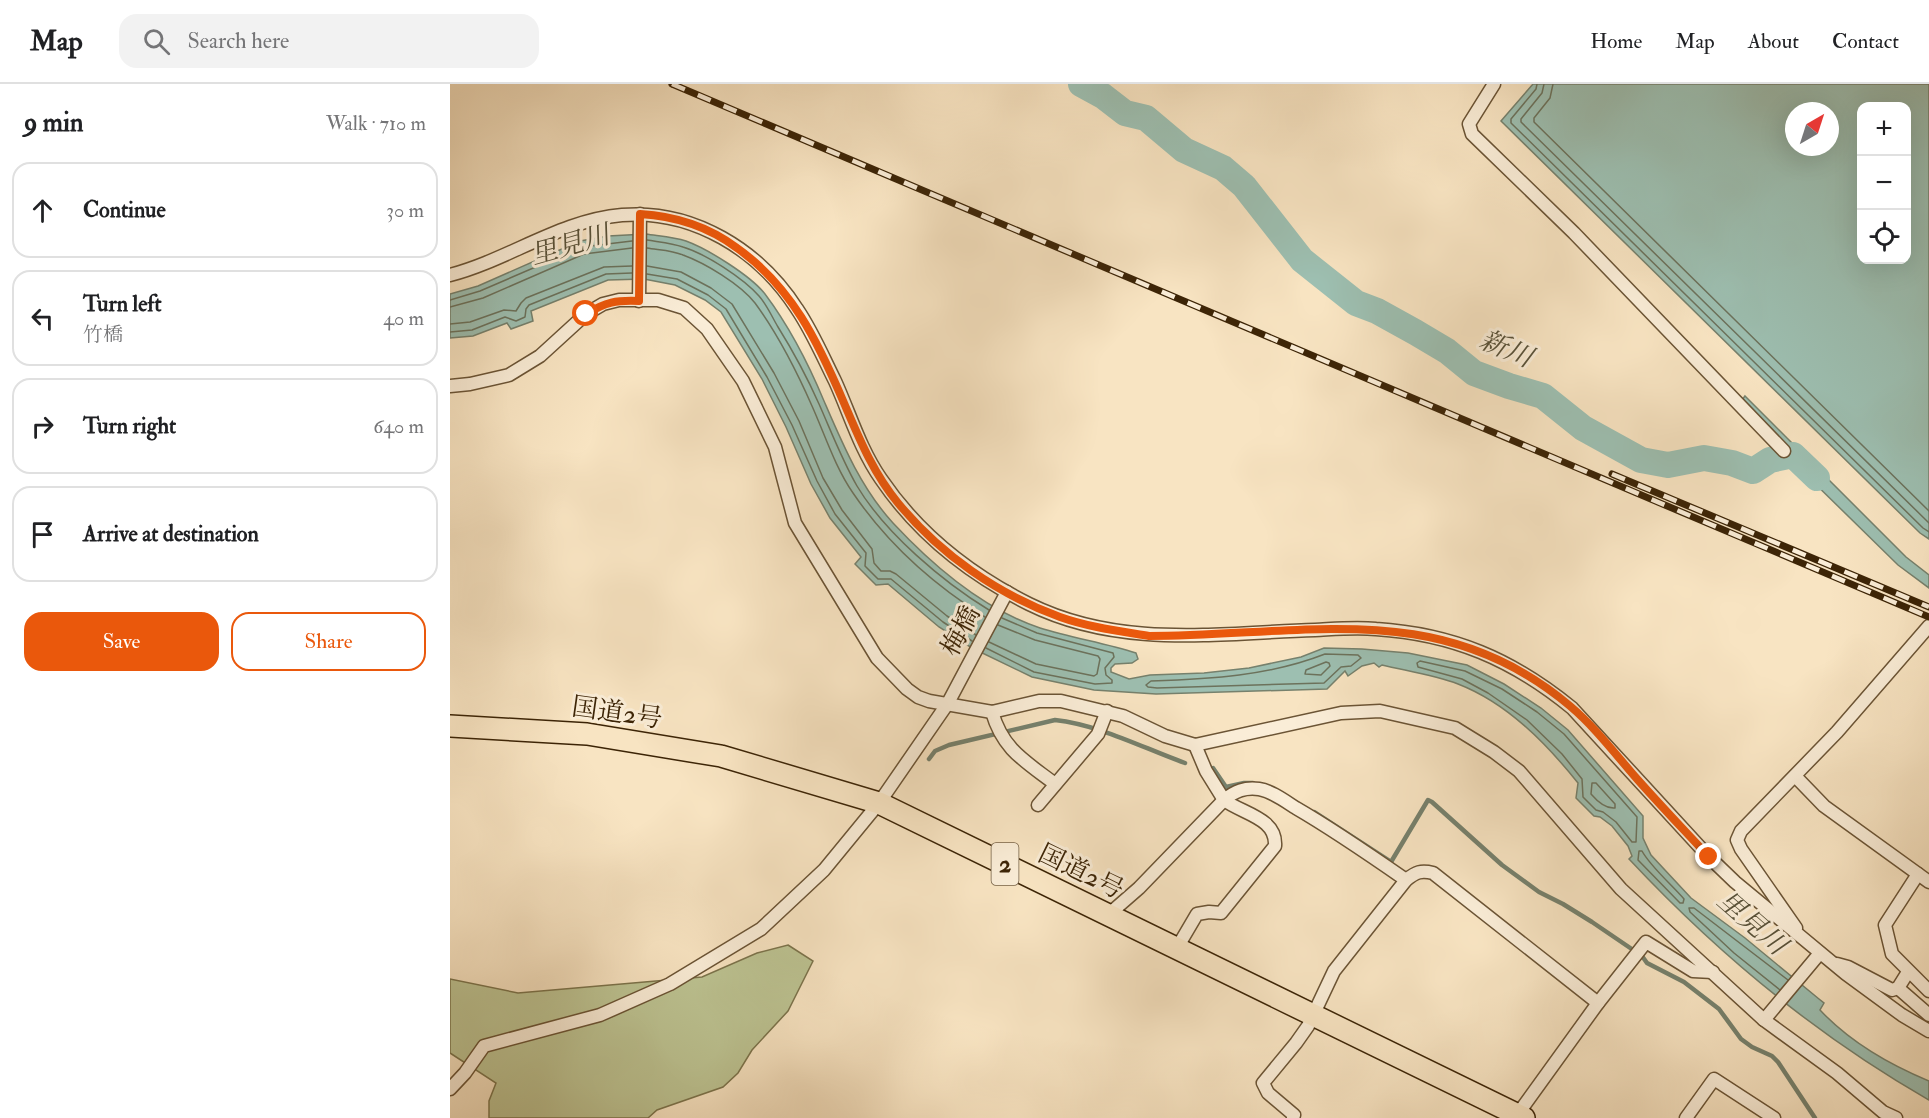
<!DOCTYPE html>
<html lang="en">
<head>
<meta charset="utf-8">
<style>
	:root { --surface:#fff; --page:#f2f2f2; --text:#202124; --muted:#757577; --line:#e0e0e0; --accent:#ea580c }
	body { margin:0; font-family:"IM FELL Double Pica","Noto Serif JP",serif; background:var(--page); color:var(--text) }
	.controls { position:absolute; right:18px; top:18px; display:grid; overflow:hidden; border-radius:12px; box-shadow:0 6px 24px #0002 }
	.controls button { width:54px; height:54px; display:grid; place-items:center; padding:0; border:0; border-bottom:2px solid var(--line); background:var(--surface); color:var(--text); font:30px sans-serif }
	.compass { position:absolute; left:1335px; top:18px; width:54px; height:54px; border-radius:50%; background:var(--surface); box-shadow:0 6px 24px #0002; rotate:39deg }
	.stop { position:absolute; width:18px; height:18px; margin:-14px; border:4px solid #ea580c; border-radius:50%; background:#fff }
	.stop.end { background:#ea580c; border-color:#fff; box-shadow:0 2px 6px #0008 }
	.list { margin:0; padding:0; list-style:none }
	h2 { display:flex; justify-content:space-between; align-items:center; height:78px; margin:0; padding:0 24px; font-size:26px }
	h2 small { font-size:20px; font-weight:400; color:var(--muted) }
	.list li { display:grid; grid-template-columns:39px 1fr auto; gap:18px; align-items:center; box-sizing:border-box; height:96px; margin:0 12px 12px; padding:0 12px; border:2px solid var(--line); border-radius:18px }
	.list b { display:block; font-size:22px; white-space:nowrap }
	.list p { margin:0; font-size:20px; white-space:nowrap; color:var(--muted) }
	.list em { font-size:20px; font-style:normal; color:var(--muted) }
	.actions { display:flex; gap:12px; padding:18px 24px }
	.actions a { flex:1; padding:14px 0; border:2px solid var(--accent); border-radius:18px; text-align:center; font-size:21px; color:var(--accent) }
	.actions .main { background:var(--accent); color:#fff }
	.icon { flex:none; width:33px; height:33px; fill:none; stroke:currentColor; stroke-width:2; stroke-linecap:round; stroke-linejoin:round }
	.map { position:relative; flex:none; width:1479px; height:1034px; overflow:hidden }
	header { display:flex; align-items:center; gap:36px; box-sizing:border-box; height:84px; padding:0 30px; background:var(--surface); border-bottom:2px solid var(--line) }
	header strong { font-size:28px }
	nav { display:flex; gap:33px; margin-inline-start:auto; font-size:21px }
	.search { width:420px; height:54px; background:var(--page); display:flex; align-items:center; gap:15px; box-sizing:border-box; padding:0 21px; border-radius:18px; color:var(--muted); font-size:22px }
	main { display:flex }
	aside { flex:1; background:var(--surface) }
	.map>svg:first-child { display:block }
</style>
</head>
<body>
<header>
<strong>Map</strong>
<div class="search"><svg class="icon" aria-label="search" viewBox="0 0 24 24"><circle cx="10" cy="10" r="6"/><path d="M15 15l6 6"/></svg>Search here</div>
<nav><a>Home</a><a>Map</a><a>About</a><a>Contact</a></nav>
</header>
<main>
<aside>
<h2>9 min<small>Walk · 710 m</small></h2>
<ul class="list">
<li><svg class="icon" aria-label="ahead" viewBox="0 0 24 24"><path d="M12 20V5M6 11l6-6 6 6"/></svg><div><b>Continue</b></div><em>30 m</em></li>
<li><svg class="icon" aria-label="left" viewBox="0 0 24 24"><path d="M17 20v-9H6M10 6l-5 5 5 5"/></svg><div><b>Turn left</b><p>竹橋</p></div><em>40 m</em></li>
<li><svg class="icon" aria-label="right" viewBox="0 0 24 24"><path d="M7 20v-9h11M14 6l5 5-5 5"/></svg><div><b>Turn right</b></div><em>640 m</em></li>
<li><svg class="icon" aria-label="arrive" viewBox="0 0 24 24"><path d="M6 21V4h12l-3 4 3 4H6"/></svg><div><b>Arrive at destination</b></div></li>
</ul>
<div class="actions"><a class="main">Save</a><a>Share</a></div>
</aside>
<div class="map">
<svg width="1479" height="1034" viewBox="0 0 1479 1034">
	<rect width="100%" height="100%" fill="#f8e4c2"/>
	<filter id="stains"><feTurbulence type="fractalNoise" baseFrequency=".00333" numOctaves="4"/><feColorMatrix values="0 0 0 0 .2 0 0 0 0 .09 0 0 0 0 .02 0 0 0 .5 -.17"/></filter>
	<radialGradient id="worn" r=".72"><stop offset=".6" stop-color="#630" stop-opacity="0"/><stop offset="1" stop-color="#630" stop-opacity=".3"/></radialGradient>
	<polygon fill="#bdc493" stroke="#7c744c" stroke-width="1.5" points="338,861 363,877 338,927 302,966 288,989 273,1003 207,1026 198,1034 39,1034 39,1017 46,999 0,969 0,895 68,909 252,893 307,869"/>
	<g fill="#9dbfb1" stroke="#76816d" stroke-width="1.5" fill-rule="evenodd">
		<path d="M1083,0H1479V455L1470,449L1051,37ZM1412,22H1456V176H1412ZM1344,27H1380V63H1344Z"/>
		<path d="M196,150C209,152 224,153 236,157C258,165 301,192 315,210C339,242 359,281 374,317C393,361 411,404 443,439C484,483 533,525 590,544C622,554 655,559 686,569L688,575L682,579L665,580L661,584V588L679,595L700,591L754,589L799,584L851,573L874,564L912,565L958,569L1017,581L1054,600L1091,624L1118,646L1193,732V754L1201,771L1241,814L1295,854L1369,915L1374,919L1370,926C1400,958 1438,980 1479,997V1016C1367,952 1267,869 1179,775L1182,772L1178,762L1162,742L1150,733L1144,732L1126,714L1128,699C1096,659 1057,619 1008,600C984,591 957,587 932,581L929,583L924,579L912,582L898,592L895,587L877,605L706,610L644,606L582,593L522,564L489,543L438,500L426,501L405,480L411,473L380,434L361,400L336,343L312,295L271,228L255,216L225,201L194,195L158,196L81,227L83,237L61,245L57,239L23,252L0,254V210L28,202L130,157L158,152Z"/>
		<polygon points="1295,312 1456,473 1479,491 1479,504 1448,481 1347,382 1340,365 1292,316"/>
	</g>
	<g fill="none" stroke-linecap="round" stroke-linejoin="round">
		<g stroke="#6c725c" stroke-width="1.5">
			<polyline points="1087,0 1086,5 1061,35 1061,39 1473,444 1479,448"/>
			<polyline points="1094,0 1092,9 1071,35 1071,38 1479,439"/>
			<polyline points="1103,0 1100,14 1084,34 1084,38 1479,427"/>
			<path d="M197,156C209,158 222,159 233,163C256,170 293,194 309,212C317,221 322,233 328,243C343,267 357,293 369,320C381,347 392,376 407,402C435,449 493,498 539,526"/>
			<path d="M197,164C209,166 222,166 233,171C255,179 290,200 305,219C327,249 347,288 362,322C375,351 385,383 403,409C437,459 484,501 535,533"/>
			<polyline points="197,182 231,188 261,204 282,220 324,289 349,337 373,394 392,426 422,465 424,479 431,487 440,487 446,490 497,532 526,551"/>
			<polyline points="197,190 227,195 258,211 276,225 317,293 342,341 367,397 385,430 416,469 415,482 428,495 441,495 493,538 522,557"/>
			<polyline points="0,216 30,207 132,163 182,157"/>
			<polyline points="0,223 33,214 134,170 182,164"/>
			<polyline points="0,240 20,238 54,226 66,227 71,219 76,214 154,183 182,182"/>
			<polyline points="0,248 22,246 55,233 66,237 75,233 76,225 79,221 156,190 182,189"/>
			<polyline points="539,558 586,580 644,592 647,590 650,575 648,572 585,556 548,541"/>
			<polyline points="536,564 584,588 645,600 662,599 662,596 656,591 655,584 664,573 663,569 587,549 552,534"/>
			<path d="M875,570L908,571L911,574L901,582L891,583L874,599L707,604L698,603L696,601L701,597C760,595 819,592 875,570Z"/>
			<polygon points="970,577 1015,587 1052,605 1087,628 1114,650 1187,733 1186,758 1182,758 1166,738 1153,728 1146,726 1133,713 1132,695 1112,670 1077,636 1038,609 1012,595 968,583 967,579"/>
			<polygon points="876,578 879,579 880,582 871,591 855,590 856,586"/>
			<path d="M1142,699H1146L1165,720V724C1156,725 1147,717 1141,710Z"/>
			<path d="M1189,767H1192C1200,782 1222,801 1234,815L1233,819H1230L1188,776Z"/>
			<polyline points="1330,906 1284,869 1240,828 1239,824 1244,824 1338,896"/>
		</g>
		<g stroke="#76816d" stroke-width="4.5">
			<path d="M479,675L485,667L499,661L605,636C650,641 693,664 735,679"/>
			<polyline points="763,684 776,703 794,699 803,699"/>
			<polyline points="864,728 941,778 978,716 982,718 1052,781 1089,808 1113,820 1142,838 1192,872 1197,879 1234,898 1269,925 1291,955 1302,963 1322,972 1328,978 1365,1034"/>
		</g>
		<polyline stroke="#9dbfb1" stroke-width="26" points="631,0 653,12 675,29 696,34 734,66 773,84 794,102 852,176 906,219 927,227 965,248 997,267 1024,289 1059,302 1093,312 1133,344 1191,376 1218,381 1254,374 1282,379 1303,387 1320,376 1343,371 1367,394"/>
		<g stroke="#6b5435" stroke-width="15">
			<g id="street">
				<polyline points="1044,0 1019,40 1022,50 1124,149 1334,367"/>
				<path d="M0,191C58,176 111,136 172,131C243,125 309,166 347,225C362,247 373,273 385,297C400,330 410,365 431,395C469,451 519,490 579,520C670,565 767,549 865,546C885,545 905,543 926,545C1003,550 1062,575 1122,624L1259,773L1285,798L1396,890L1452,931L1479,947"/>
				<polyline points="189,217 190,130"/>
				<polyline points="0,302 20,300 59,291 90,272 136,230 153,220 169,216 208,216 234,224 257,245 293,297 325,363 345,439 427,574 457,605 468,613 479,617 542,628 589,617 611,617 673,632 715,652 745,661 891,629 930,627 1005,644 1044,668 1069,687 1171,805 1314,936 1387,989 1433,1028 1446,1034"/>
				<path d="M542,628C553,666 575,677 605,700"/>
				<path d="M745,661L756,687L774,716C785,707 795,703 809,705C822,707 835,717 846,724C884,746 920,771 956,796"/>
				<polyline points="1345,692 1374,722 1479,798"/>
				<polyline points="588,721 648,650 657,627"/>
				<polyline points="1468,790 1435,841 1442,870 1479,907"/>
				<path d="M658,831L689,804L774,716C793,730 827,734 825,762L771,829L759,828L747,830L727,864"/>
				<polyline points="1346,844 1291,765 1287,756 1291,747 1387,648 1479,542"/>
				<polyline points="1387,880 1398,883 1442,906 1448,904 1458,888"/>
				<polyline points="1448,904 1479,931"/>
				<polyline points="1314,936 1370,869"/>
				<polyline points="0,1005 15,989 34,962 150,931 220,900 311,845 374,786 429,719 498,619 557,508"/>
				<path d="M843,1034L844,1031L818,1009L813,999L846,959L858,942L884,887L956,796C966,788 971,786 983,789L1148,919"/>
				<polyline points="1065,1034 1148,919 1196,858 1243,887 1263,888"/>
				<polyline points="1236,1034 1264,995 1324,1034"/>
			</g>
		</g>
		<g stroke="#3c2406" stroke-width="24">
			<polyline id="highway" points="0,642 137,650 271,672 429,719 1074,1034"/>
		</g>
		<use href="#street" stroke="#faedd7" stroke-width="12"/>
		<use href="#highway" stroke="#f8e4c2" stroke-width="21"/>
		<g stroke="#3c2406" stroke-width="7">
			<g id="rail">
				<polyline points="222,0 1479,533"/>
				<polyline points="1162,390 1479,523"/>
			</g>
		</g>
		<use href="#rail" stroke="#faedd7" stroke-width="4.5" stroke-dasharray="14" stroke-linecap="butt"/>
	</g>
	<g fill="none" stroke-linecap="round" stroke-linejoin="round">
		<path stroke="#ea580c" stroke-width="8" d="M136,230C156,218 166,216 189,217L190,130C225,132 259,143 287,164C342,203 368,258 394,319C409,354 423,389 448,419C490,470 547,510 610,533C638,543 669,547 699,552C854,552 990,512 1120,622C1146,644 1166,671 1188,696C1211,722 1235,747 1259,773"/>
	</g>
	<g text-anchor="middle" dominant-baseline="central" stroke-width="6" stroke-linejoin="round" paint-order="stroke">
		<rect fill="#faedd7" stroke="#756045" stroke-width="1.5" x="541.5" y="759" width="27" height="42" rx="4.5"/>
		<g font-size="24" font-weight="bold" fill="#3c2406">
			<text x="555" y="780">2</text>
		</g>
		<g font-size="26" fill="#3c2406" stroke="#faedd7">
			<text transform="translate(511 547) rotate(-62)">梅橋</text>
			<text transform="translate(167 629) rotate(8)">国道2号</text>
			<text transform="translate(631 788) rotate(26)">国道2号</text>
		</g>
		<g font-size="27" font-style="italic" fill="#595239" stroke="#faedd7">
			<text transform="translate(120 161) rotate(-16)">里見川</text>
			<text transform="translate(1056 265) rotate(23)">新川</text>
			<text transform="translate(1302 839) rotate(41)">里見川</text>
		</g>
	</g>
	<rect width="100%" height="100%" filter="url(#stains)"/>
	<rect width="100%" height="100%" fill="url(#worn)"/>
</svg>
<div class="controls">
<button>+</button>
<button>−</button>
<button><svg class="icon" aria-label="locate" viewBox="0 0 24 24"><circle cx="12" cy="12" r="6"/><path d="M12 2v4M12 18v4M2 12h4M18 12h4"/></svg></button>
</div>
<svg class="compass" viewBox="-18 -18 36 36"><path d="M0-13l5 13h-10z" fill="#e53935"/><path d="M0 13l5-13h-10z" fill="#757577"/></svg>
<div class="stop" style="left:136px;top:230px"></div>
<div class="stop end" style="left:1259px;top:773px"></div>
</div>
</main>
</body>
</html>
